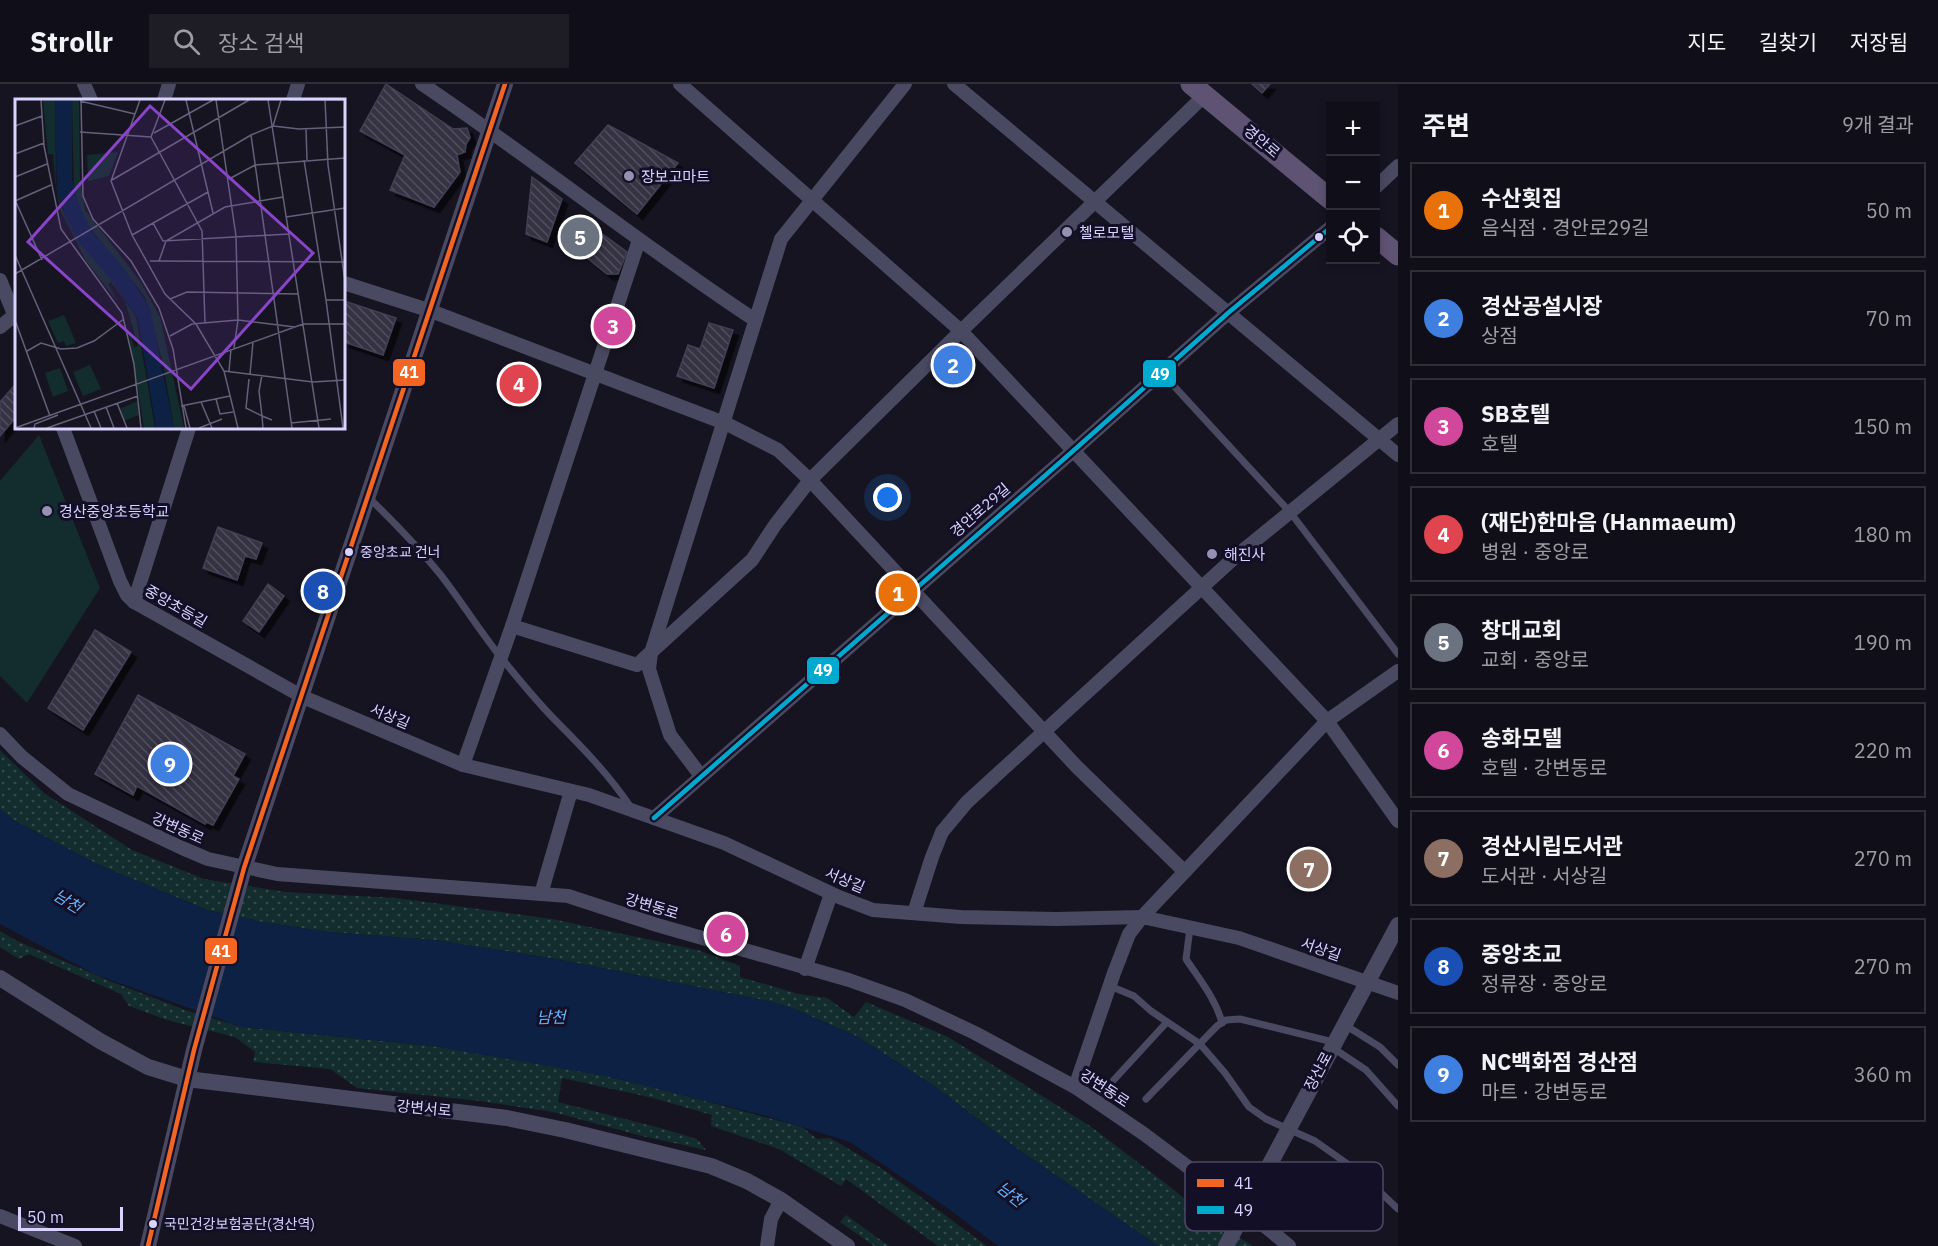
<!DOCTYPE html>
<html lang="ko">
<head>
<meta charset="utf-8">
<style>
	:root { --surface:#100f19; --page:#1e1d26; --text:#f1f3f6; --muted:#9c9ca2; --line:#302f38; --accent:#9591b1 }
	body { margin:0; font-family:"IBM Plex Sans","Noto Sans KR",sans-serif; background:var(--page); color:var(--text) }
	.controls { position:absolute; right:18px; top:18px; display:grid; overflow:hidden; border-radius:0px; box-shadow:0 3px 9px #0003 }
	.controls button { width:54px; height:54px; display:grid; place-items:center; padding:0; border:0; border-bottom:2px solid var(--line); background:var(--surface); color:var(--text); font:30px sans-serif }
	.scale { position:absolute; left:18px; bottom:15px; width:105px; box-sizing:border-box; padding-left:6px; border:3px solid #d9d4ff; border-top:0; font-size:16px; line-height:21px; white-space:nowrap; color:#d9d4ff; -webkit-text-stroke:4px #130f26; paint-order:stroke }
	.you { position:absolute; left:888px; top:414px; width:21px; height:21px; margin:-15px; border:4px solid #fff; border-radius:50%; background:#1a73e8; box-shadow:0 0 0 9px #1a73e833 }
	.badge { display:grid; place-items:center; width:39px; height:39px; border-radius:50%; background:var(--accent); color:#fff; font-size:20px; font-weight:700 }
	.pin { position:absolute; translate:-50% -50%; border:3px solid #fff; box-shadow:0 2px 6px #0006 }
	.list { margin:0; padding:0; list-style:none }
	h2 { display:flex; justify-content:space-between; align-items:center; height:78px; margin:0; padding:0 24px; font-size:26px }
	h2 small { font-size:20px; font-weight:400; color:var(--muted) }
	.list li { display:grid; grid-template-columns:39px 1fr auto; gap:18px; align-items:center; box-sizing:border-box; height:96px; margin:0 12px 12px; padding:0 12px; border:2px solid var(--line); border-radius:0px }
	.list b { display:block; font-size:22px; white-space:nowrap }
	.list p { margin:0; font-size:20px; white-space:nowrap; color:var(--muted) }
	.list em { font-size:20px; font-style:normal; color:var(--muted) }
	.icon { flex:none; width:33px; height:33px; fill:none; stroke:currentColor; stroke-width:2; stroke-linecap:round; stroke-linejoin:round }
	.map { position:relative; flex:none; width:1398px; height:1162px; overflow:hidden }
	header { display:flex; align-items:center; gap:36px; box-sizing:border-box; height:84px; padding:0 30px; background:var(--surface); border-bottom:2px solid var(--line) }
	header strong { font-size:28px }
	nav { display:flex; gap:33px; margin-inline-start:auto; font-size:21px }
	.search { width:420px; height:54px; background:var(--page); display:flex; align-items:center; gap:15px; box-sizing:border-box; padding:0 21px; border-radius:0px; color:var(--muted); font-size:22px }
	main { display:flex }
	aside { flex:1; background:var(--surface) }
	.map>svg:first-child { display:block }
</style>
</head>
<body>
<header>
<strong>Strollr</strong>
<div class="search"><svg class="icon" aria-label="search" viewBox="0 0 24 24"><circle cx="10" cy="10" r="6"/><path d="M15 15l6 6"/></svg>장소 검색</div>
<nav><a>지도</a><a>길찾기</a><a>저장됨</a></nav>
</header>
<main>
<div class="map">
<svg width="1398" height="1162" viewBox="0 0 1398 1162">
	<defs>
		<pattern id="park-dots" width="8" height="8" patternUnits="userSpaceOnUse" patternTransform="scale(1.5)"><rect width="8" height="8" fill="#132c2d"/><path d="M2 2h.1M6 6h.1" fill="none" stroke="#354a4c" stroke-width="1.8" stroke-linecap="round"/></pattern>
		<pattern id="building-back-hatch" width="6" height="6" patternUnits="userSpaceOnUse" patternTransform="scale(1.5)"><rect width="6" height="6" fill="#343243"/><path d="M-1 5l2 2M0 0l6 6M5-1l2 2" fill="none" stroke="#514f5f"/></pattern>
		<filter id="shadow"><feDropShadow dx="5.5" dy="5.5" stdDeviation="0" flood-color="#0009"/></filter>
	</defs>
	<rect width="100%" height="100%" fill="#161421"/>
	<polygon fill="#132c2d" points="39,351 100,504 27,619 0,592 0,397"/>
	<g fill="url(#park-dots)">
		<polygon points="0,666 44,709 132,766 204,795 286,808 396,814 552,835 698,866 740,882 740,893 799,910 827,914 854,933 866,918 948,953 1090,1042 1169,1102 1213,1138 1253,1162 1158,1162 1019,1066 934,1002 858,953 792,924 768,917 556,875 435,856 328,848 262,838 207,826 99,781 15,737 0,725"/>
		<polygon points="0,847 17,857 110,897 185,926 242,943 452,964 550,979 649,1002 802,1043 817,1055 830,1054 881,1084 987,1162 938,1162 846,1095 841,1102 779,1065 711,1042 712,1031 653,1014 562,994 558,1018 664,1045 697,1055 706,1066 642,1052 553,1028 480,1017 357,1004 330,985 253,978 255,968 235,953 167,936 129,922 121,910 29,870 19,875 0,863"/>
		<polygon points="846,1131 889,1162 874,1162 840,1138"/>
	</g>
	<polygon fill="#0d2144" points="0,725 15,737 99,781 207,826 262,838 328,848 435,856 556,875 768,917 792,924 858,953 934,1002 1019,1066 1158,1162 998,1162 950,1126 850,1058 763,1031 605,992 433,962 242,943 94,890 0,840"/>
	<g fill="url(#building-back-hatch)" stroke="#433f54" stroke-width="1.5" filter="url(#shadow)">
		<polygon points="386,0 453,45 467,44 470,54 466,60 465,68 457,71 460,88 434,123 390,106 405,71 360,47"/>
		<polygon points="1252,0 1270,0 1262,9"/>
		<polygon points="608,41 678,79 637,130 575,79"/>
		<polygon points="532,93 562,115 547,158 526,150"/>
		<polygon points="579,133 627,168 618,190 607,190 564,155"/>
		<polygon points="344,217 396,234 383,271 344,258"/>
		<polygon points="709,239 733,246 714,304 677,292 688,261 700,265"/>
		<polygon points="14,302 16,304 16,333 0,352 0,318"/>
		<polygon points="218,443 262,459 256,475 245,472 237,496 203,484"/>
		<polygon points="268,500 284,512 259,548 243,537"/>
		<polygon points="95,546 131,568 83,646 48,624"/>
		<polygon points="138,611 245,670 233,692 239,695 213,741 206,738 205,740 137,702 133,711 95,690"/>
	</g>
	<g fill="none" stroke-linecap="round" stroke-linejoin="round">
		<g stroke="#4a4962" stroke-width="7">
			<polyline points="1161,288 1290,428 1398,570"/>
			<path d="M368,413C394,438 418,463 440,490C462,518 480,548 503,576C520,597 538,619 557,638C584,665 610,692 632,725"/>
			<path d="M1190,844L1186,875C1199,895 1216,915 1222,939"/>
			<polyline points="1110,902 1134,912 1151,927 1200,960 1225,989 1249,1023 1266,1035 1315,1057 1359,1088 1398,1125"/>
			<polyline points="1345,941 1380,963 1398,981"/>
			<polyline points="1333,964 1366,986 1398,1022"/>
			<polyline points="1111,999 1167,938"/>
			<polyline points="1146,1015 1217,942 1226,936 1240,935 1333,958"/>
		</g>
		<g stroke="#4a4962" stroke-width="14">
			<polyline points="84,0 91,16"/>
			<path d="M422,0C535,76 641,161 755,236"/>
			<polyline points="680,0 961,247 1327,637 1398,737"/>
			<polyline points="954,0 1398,371"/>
			<polyline points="164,16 169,0"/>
			<polyline points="293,16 298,0"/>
			<polyline points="1376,103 1398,82"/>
			<polyline points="0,196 16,235"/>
			<polyline points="344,199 431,227 727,340 778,366 810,396 1077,683 1184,787"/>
			<polyline points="0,243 16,230"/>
			<polyline points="63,344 120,497 127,511 134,518 303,613 463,681 589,711 724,759 839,813 873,826 961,833 1057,835 1142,833 1239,854 1398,909"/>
			<polyline points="134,518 189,344"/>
			<polyline points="512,542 637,581 752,476 775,441 810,396 961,247 1205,11"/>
			<polyline points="0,650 22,673 68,710 182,764 208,775 277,790 568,812 657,841 849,896 905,916 975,949 1075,1003 1144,1050 1244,1125 1289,1162"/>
			<polyline points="463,681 512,542 639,156"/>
			<polyline points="701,692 670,651 649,585 651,569 781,155 905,0"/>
			<polyline points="654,734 1073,367 1228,229 1330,144"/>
			<polyline points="541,810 571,707"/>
			<polyline points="914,829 932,773 942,748 967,718 1235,473 1398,340"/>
			<polyline points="805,885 831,810"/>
			<polyline points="1075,1003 1114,889 1129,850 1142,833 1327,637 1398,587"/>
			<polyline points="0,1132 75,1162"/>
			<polyline points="767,1162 771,1135 781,1116"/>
		</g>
		<g stroke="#4a4962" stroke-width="16">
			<polyline points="0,894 100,957 148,983 187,995 507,1034 565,1046 711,1082 747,1097 781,1116 847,1162"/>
			<polyline points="148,1162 194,966 244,784 505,0"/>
			<polyline points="1226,1162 1398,841"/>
		</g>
		<g stroke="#5e5373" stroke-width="21">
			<polyline points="1191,0 1330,115"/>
			<polyline points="1376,153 1398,171"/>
		</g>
		<g stroke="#130f26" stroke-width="9">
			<polyline id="bus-1" points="148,1162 194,966 244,784 505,0"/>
		</g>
		<g stroke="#130f26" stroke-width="9">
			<polyline id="bus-2" points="654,734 1073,367 1228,229 1330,144"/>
		</g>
		<use href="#bus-1" stroke="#f26522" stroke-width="4.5"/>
		<use href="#bus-2" stroke="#00a9ce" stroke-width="4.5"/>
	</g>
	<g fill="#9591b1" stroke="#130f26" stroke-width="2">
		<circle cx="629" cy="92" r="6"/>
		<circle cx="1067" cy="148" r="6"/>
		<circle cx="47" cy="427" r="6"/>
		<circle cx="1212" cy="470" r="6"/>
	</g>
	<g fill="#d9d4ff" stroke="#130f26" stroke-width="2">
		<circle cx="1319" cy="153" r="5"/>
		<circle cx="349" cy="468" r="5"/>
		<circle cx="153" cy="1140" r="5"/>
	</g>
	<g text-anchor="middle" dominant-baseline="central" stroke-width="6" stroke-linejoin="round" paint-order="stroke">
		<g font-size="14" fill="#d9d4ff" stroke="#130f26" text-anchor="start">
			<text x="360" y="468">중앙초교 건너</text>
			<text x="164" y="1140">국민건강보험공단(경산역)</text>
		</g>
		<g font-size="15" fill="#d9d4ff" stroke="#130f26">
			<text transform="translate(1262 57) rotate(40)">경안로</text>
			<text transform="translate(980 426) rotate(-41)">경안로29길</text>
			<text transform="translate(176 522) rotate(30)">중앙초등길</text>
			<text transform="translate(390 632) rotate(23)">서상길</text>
			<text transform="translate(178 744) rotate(24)">강변동로</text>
			<text transform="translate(845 796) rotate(23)">서상길</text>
			<text transform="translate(652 822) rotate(17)">강변동로</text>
			<text transform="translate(1321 865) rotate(19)">서상길</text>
			<text transform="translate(1318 987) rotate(-62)">장산로</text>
			<text transform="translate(1105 1004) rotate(33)">강변동로</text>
			<text transform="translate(424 1024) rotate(5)">강변서로</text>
		</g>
		<g font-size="15" fill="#d9d4ff" stroke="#130f26" text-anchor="start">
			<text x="641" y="92">장보고마트</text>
			<text x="1079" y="148">첼로모텔</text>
			<text x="59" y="427">경산중앙초등학교</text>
			<text x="1224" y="470">해진사</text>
		</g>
		<g font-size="16" font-style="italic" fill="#62b6ff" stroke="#130f26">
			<text transform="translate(68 817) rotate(32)">남천</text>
			<text transform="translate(551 933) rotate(-1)">남천</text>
			<text transform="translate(1011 1110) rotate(39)">남천</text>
		</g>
	</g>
	<g transform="translate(15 15)">
		<rect width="330" height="330" fill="#161421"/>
		<path d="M103,53L94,77L73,82L72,56ZM49,216L61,244L51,247L49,242L43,244L33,222ZM75,266L86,290L68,297L58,273ZM45,269L53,292L38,298L30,274Z" fill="#132c2d"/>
		<path d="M28,1H40L41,86L47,109L64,143L96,179L121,218L140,329H129L113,228L119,248L123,247L110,202L96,183L93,185L105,206L71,162L45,111L40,82L38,55H33ZM57,1H64L65,78L70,111L125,182L145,218L169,329H159L148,264L130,198L72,125L59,95ZM123,302L124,316L109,322L104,310Z" fill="#132c2d"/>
		<path d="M40,1H57V80L65,109L77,133L108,168L135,209L159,329H141L123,220L101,187L64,143L52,121L42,92Z" fill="#0d2144"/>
		<path fill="none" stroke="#64617a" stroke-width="1.5" d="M26,1L29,47L46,130L107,214L119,265L126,329M66,1L68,97L78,120L116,162L144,209L158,250L171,329M125,1L96,82L117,136L150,195L181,225L209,272L223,329M150,1L136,38L187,132L190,224M171,1L198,114M201,1L221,137L223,221L219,249M253,1L304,329M274,1H330M310,1L313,66L330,182M65,2L120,15M0,27L27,17M258,27L284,30L330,28M291,30L292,61M65,33L136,38M139,34L198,1M236,36L277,329M0,55L29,44M289,61L311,201M0,78L32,65M214,80L240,66L330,59M97,81L234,1M0,101L27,161M0,102L36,86M271,118L330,109M138,124L148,142L274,135M117,136L193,93M0,156L76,329M135,162L330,163M144,162L151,142L210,108L268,98M0,175L236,36L258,27L266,1M155,200L172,193L283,195M0,221L35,317M155,237L177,225L223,221L280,228M12,252L26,244L46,250L62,249L79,242L109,220M209,272L298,283L330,281M214,272L216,250M235,275L238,243M234,280L231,309L247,317L244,292L247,276M201,300L205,315L218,313M186,303L197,329M102,304L112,329M166,307L215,297M169,307L175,329M91,308L99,329M79,312L86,329M276,324L316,320M0,329L288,225H330M19,329L20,325L43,316M32,329L123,297M184,329L207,320M248,329L247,317L257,321M328,329L311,201H330"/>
		<path fill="#8945c9" fill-opacity="0.15" stroke="#8945c9" stroke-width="3" d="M135,7L298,154L176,290L13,143Z"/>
		<rect width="330" height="330" fill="none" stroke="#d9d4ff" stroke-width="3"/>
	</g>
	<rect x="1185" y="1078" width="198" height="69" rx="9" fill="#130f26" stroke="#4e4a67" stroke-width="1.5"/>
	<rect x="1197" y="1095" width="27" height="8" fill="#f26522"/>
	<rect x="1197" y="1122" width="27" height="8" fill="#00a9ce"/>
	<g font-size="16" fill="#d9d4ff">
		<text x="1234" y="1105">41</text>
		<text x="1234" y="1132">49</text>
	</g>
	<g stroke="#130f26" stroke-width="2">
		<rect x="392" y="274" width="34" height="29" rx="6" fill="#f26522"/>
		<rect x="1142" y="275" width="35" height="29" rx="6" fill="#00a9ce"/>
		<rect x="806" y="572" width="34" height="29" rx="6" fill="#00a9ce"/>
		<rect x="204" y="853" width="34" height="28" rx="6" fill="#f26522"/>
	</g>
	<g font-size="16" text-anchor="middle" font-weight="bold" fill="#fff">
		<text x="409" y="294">41</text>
		<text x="1160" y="296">49</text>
		<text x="823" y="592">49</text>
		<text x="221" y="873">41</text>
	</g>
</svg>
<div class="controls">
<button>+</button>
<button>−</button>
<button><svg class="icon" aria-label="locate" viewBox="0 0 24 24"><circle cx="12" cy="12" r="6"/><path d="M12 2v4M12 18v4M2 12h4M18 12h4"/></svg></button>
</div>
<div class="scale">50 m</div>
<div class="you"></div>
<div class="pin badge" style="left:898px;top:509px;background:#e8710a">1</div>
<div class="pin badge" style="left:953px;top:281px;background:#3f7fe0">2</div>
<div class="pin badge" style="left:613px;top:242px;background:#d1479c">3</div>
<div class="pin badge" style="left:519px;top:300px;background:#e0444e">4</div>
<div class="pin badge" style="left:580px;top:153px;background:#6b7280">5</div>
<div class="pin badge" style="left:726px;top:850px;background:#d1479c">6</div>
<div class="pin badge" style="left:1309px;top:785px;background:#8d6e63">7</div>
<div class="pin badge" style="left:323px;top:507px;background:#1a4fb4">8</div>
<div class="pin badge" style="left:170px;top:680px;background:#3f7fe0">9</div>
</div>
<aside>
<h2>주변<small>9개 결과</small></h2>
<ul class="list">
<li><span class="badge" style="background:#e8710a">1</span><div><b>수산횟집</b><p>음식점 · 경안로29길</p></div><em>50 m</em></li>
<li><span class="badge" style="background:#3f7fe0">2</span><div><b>경산공설시장</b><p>상점</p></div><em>70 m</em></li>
<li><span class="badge" style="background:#d1479c">3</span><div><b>SB호텔</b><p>호텔</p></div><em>150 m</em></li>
<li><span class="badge" style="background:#e0444e">4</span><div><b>(재단)한마음 (Hanmaeum)</b><p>병원 · 중앙로</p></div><em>180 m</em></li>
<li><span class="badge" style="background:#6b7280">5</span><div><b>창대교회</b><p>교회 · 중앙로</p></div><em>190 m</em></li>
<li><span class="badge" style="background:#d1479c">6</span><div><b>송화모텔</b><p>호텔 · 강변동로</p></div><em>220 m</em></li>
<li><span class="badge" style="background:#8d6e63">7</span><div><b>경산시립도서관</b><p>도서관 · 서상길</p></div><em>270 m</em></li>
<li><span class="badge" style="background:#1a4fb4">8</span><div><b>중앙초교</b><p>정류장 · 중앙로</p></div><em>270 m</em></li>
<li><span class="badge" style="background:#3f7fe0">9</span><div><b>NC백화점 경산점</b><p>마트 · 강변동로</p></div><em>360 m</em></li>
</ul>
</aside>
</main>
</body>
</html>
